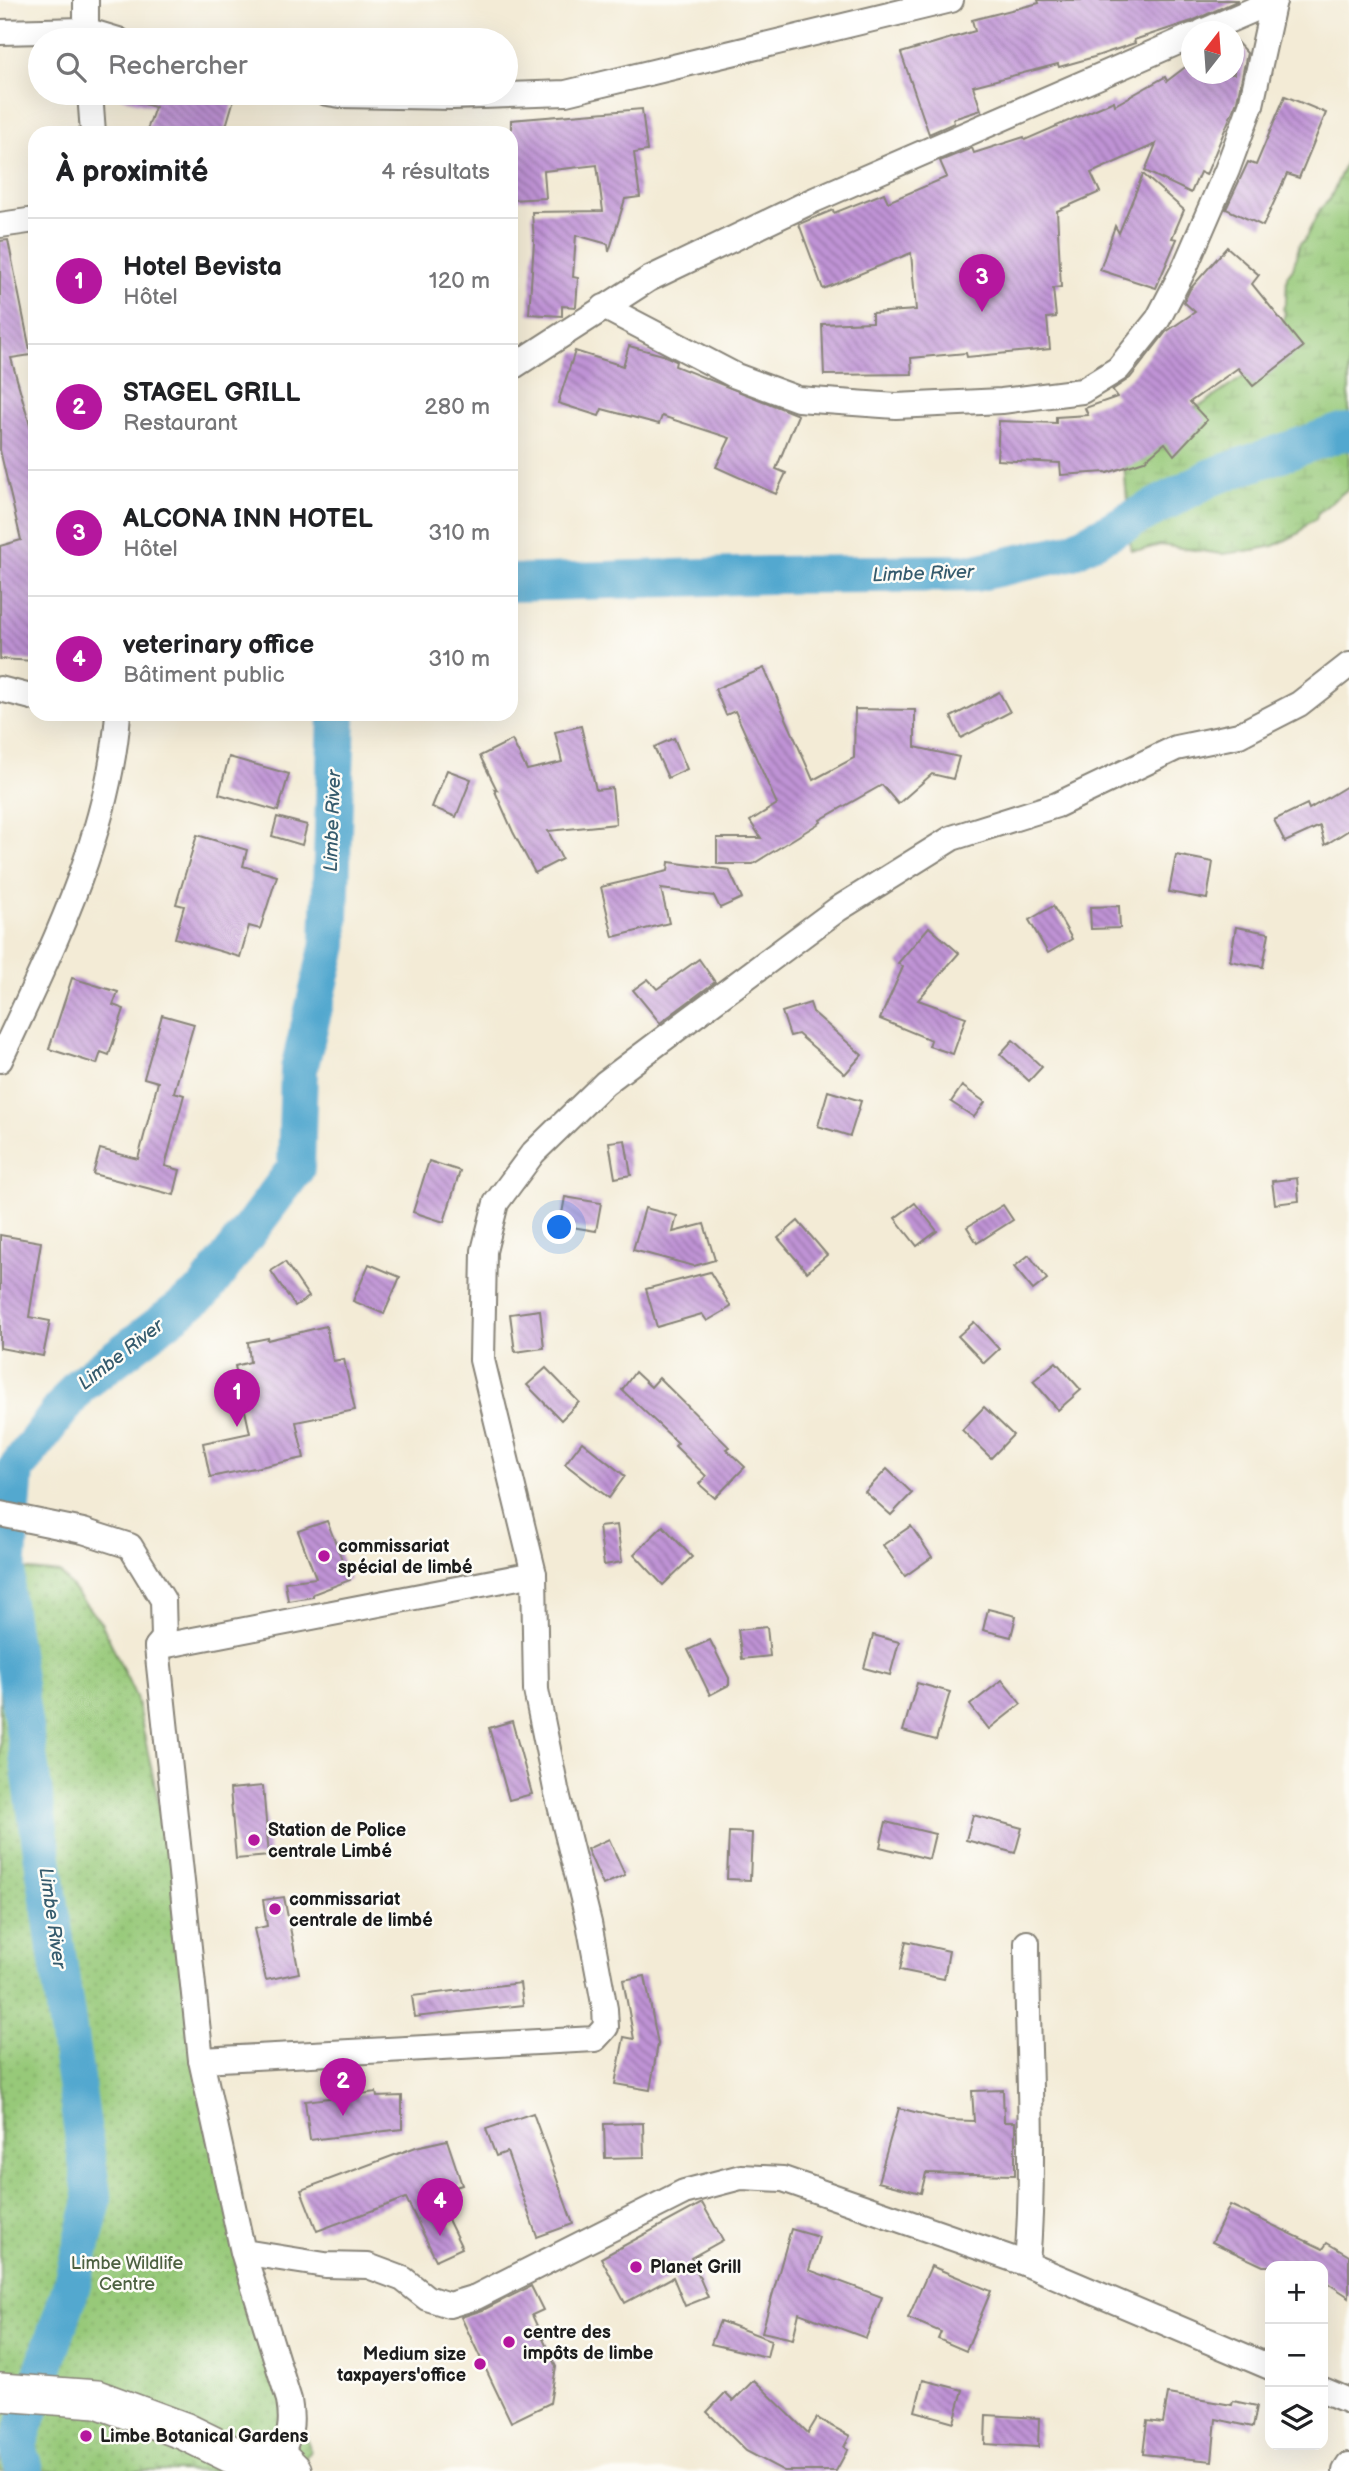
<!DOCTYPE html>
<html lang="fr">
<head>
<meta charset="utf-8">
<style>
	:root { --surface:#fff; --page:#f6f6f6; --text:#202124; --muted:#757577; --line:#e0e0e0; --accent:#b5179e }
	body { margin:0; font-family:"Balsamiq Sans",sans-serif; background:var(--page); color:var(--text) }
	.controls { position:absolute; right:21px; bottom:21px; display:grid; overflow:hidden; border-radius:14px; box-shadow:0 7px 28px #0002 }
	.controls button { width:63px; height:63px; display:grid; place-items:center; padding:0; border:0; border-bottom:2px solid var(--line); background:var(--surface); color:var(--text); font:35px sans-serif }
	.compass { position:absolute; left:1181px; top:21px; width:63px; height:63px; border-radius:50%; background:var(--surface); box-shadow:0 7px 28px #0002; rotate:17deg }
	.you { position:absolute; left:560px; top:1228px; width:24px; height:24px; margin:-18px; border:5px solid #fff; border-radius:50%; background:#1a73e8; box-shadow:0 0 0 10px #1a73e833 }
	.badge { display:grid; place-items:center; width:46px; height:46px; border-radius:50%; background:var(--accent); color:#fff; font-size:23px; font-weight:700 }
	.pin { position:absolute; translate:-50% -58px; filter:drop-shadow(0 2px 4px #0008) }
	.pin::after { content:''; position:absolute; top:37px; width:24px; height:21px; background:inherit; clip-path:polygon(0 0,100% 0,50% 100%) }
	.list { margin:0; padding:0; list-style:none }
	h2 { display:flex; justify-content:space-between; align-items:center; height:91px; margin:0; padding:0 28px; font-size:30px }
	h2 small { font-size:23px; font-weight:400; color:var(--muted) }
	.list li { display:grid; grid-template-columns:46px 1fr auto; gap:21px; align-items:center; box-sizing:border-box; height:126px; padding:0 28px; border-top:2px solid var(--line) }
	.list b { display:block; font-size:26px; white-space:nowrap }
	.list p { margin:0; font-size:23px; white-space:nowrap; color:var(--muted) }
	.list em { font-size:23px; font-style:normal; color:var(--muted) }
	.icon { flex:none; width:38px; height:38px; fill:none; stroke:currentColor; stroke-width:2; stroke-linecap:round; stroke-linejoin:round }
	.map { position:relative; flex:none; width:1349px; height:2471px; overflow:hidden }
	.search { position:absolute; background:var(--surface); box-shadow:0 7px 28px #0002; left:28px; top:28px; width:490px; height:77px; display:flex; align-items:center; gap:18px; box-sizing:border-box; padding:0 24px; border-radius:38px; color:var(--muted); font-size:26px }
	.panel { position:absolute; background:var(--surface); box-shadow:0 7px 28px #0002; left:28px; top:126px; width:490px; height:595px; border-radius:21px }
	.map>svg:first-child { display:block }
</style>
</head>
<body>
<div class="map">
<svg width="1349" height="2471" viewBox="0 0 1349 2471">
	<defs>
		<pattern id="wetland-marsh" width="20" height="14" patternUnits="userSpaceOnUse" patternTransform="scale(1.75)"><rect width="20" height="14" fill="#97c979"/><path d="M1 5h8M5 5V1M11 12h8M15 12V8" fill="none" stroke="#82ac68"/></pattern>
		<pattern id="park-dots" width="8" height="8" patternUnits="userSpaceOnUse" patternTransform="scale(1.75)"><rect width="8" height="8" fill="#97c979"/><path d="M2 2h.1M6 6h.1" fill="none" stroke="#82ac68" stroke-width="1.8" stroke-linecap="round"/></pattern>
		<pattern id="building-back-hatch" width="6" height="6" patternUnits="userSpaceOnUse" patternTransform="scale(1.75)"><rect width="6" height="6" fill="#bf93d5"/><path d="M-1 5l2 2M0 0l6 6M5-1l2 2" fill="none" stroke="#9a77ac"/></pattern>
	</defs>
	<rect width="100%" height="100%" fill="#fdfcf7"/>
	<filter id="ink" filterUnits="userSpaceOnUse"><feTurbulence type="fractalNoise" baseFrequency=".0143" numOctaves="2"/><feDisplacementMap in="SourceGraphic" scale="14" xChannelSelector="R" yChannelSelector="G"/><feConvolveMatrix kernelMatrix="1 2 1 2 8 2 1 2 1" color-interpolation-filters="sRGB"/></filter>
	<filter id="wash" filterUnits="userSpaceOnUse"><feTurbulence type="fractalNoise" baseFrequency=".00686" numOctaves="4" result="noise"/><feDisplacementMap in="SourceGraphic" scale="28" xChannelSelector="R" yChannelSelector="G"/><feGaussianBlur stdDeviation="1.57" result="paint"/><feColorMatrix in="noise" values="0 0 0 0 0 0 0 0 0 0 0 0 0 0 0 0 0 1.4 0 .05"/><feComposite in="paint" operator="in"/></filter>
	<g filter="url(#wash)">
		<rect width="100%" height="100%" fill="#f3ebd6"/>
		<polygon fill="url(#wetland-marsh)" stroke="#5a724a" stroke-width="2" points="1349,155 1349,488 1318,513 1316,519 1308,523 1298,534 1274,546 1253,550 1222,554 1160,545 1142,550 1131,550 1122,440 1203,404 1243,377 1277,341 1285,313 1283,309 1286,300 1287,276 1293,268 1300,243 1304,241 1320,209 1330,199"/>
		<polygon fill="url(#park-dots)" stroke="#5a724a" stroke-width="2" points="0,1567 60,1573 102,1624 136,1697 220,2089 257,2276 310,2449 299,2471 0,2471"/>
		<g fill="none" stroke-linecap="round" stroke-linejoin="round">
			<g stroke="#53a8cf" stroke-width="38">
				<polyline points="511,583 771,575 975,573 1070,552 1212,477 1339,433 1349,432"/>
				<polyline points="25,2471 17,2448 70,2291 93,2201 5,1597 15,1470 79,1386 204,1291 296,1168 299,1069 329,945 337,714"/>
			</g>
		</g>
		<g id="blocks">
			<g fill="url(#building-back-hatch)">
				<polygon points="1038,0 1239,0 1192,21 1134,40 1135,43 1094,57 1059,67 1058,64 973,86 981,110 953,119 954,123 929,134 901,53 975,31 972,20 1039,3"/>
				<polygon points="1234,39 1247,53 1237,101 1206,175 1200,172 1191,193 1145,171 1156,144 1091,173 1100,192 1057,211 1061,287 1053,288 1056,317 1047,318 1050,349 967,357 966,353 911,358 912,374 824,375 822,324 872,322 872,313 916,310 911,253 823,289 799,224 833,210 834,213 884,193 888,202 947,177 940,161 972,148 974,153 1024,137 1025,140 1114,101 1115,105 1165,77 1167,81 1192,62 1192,74 1234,74"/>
				<polygon points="122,93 213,93 234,99 224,133 146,133 155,107 121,98"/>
				<polygon points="1285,96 1326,113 1299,178 1287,174 1263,226 1226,209 1248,162 1256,165"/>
				<polygon points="642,109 647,151 634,153 640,197 625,199 609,252 608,244 576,235 573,277 578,278 576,307 562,306 562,316 529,314 534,242 532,212 603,211 597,165 544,171 546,198 511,200 511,120"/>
				<polygon points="1143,174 1184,210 1172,238 1177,239 1156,288 1100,270 1115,226 1119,233"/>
				<polygon points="8,240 31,355 11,358 35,443 35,661 0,659 0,546 21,540 0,450 0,241"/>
				<polygon points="1227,247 1259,275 1252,284 1303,347 1253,386 1238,368 1190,402 1207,420 1174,455 1165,443 1144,461 1107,473 1106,472 1061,475 1060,463 997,460 999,421 1056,423 1056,417 1088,415 1085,408 1117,397 1112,390 1130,378 1166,332 1195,312 1184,302 1190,289"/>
				<polygon points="629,346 663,355 676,361 675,366 798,415 776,469 786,473 776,494 716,467 730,438 662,416 659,424 602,409 599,416 558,403 575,351 623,366"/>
				<polygon points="764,668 813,780 854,758 855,709 915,710 915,747 959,757 953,779 932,774 898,804 882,785 820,820 821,822 753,864 717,864 717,838 761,838 750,821 777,804 735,711 726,715 715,689"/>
				<polygon points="999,692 1010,712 961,738 951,717"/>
				<polygon points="581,726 596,790 612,788 616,824 548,831 562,859 535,873 513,832 494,789 497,790 480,756 512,740 527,770 562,762 555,732"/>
				<polygon points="674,738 687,769 668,778 654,747"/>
				<polygon points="229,757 289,774 278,811 219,794"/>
				<polygon points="447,770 471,779 456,817 432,807"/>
				<polygon points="1349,785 1349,830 1325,845 1320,826 1285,842 1274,820 1307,804 1309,809"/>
				<polygon points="277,817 307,825 302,845 272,836"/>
				<polygon points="197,835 247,850 243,866 277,876 260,929 249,926 240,957 175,938 184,906 176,904"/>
				<polygon points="1176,855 1213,862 1207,899 1169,892"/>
				<polygon points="669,862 729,870 742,898 720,908 714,896 661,889 669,923 613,937 601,887 668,871"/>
				<polygon points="1053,906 1072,939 1048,953 1029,920"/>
				<polygon points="1119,906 1120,928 1091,929 1090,907"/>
				<polygon points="929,927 959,953 918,1000 966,1017 953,1054 929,1046 931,1040 880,1019 903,967 898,963"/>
				<polygon points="1236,927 1269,933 1263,967 1230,961"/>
				<polygon points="699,959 715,982 660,1023 633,990 648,979 657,989"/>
				<polygon points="72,978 118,992 113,1005 124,1009 109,1055 101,1052 97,1064 49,1049"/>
				<polygon points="810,1003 813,1012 862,1055 845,1074 798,1034 790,1036 782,1012"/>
				<polygon points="162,1015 194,1024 174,1092 184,1095 165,1166 180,1170 174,1195 93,1174 100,1149 138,1159 158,1082 144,1078"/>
				<polygon points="1013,1040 1042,1067 1029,1081 1000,1054"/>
				<polygon points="962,1086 985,1102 974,1117 951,1102"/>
				<polygon points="828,1091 861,1101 850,1136 818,1126"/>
				<polygon points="625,1140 631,1175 615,1178 609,1142"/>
				<polygon points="429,1161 460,1171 444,1222 413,1212"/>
				<polygon points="1297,1178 1299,1201 1275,1204 1272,1181"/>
				<polygon points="565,1197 601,1203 596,1231 560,1225"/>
				<polygon points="915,1203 937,1231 917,1246 895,1218"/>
				<polygon points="1003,1205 1013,1220 977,1243 967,1227"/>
				<polygon points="645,1208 677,1216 673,1232 704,1224 715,1260 694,1266 633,1250"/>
				<polygon points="798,1221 827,1255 807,1272 778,1238"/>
				<polygon points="0,1235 41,1242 29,1317 50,1321 43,1356 0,1348"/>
				<polygon points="1029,1255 1047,1279 1033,1290 1014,1267"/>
				<polygon points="285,1262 309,1297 295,1306 271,1271"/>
				<polygon points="369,1264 400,1277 384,1314 353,1301"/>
				<polygon points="710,1272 731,1307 707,1321 702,1314 657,1327 646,1289"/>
				<polygon points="540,1310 544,1348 515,1352 510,1314"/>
				<polygon points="974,1322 999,1349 984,1363 958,1336"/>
				<polygon points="326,1326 333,1361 344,1359 355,1410 296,1422 304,1458 210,1477 203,1443 250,1433 235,1366 250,1362 248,1342 268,1338 268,1340"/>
				<polygon points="1056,1362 1081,1390 1058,1410 1033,1381"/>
				<polygon points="546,1368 579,1402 561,1420 527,1385"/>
				<polygon points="635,1372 651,1387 659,1378 729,1447 726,1449 745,1467 715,1498 699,1484 706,1476 675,1446 678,1443 622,1390"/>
				<polygon points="984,1407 1013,1435 991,1458 962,1430"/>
				<polygon points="582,1442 625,1476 609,1498 565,1464"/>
				<polygon points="887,1469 912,1493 891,1515 865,1492"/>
				<polygon points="327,1521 350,1580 313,1594 313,1597 288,1601 285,1582 316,1578 298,1531"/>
				<polygon points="617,1525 622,1562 604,1565 599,1527"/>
				<polygon points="663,1526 692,1557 663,1585 634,1554"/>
				<polygon points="911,1526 932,1557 905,1576 883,1545"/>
				<polygon points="988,1609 1016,1616 1011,1637 983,1630"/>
				<polygon points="767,1627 770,1656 742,1659 738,1630"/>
				<polygon points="873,1635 899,1642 890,1675 864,1668"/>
				<polygon points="710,1640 729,1678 729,1685 710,1695 688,1650"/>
				<polygon points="1002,1680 1021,1704 989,1729 970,1705"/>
				<polygon points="917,1683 950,1692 936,1740 903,1731"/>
				<polygon points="512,1721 532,1794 509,1800 489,1728"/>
				<polygon points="263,1786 269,1856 236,1859 230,1789"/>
				<polygon points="973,1815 1022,1828 1015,1853 966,1840"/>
				<polygon points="886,1822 935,1834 929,1859 880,1847"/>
				<polygon points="729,1832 752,1833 750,1880 727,1879"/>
				<polygon points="609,1839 625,1875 603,1885 587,1849"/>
				<polygon points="284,1897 299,1973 266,1980 254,1929 267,1926 263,1900"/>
				<polygon points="906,1941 949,1951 944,1979 900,1970"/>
				<polygon points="645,1976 658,2044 650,2090 615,2084 624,2037 634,2039 623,1980"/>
				<polygon points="520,1983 523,2005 415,2017 412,1996"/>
				<polygon points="1003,2090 1004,2122 1015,2122 1015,2175 926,2173 921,2193 878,2182 899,2108 946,2120 974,2121 972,2091"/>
				<polygon points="376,2092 377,2097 402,2096 402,2129 310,2140 305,2101"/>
				<polygon points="533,2113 573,2224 537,2237 507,2152 496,2156 486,2129"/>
				<polygon points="643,2123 644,2157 605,2158 604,2124"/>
				<polygon points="447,2140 462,2185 435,2193 462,2248 436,2260 406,2198 317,2231 301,2190 416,2147"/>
				<polygon points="702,2203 723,2240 691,2258 708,2297 685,2306 673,2277 625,2303 601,2258"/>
				<polygon points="1230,2205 1323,2249 1327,2243 1349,2256 1349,2297 1323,2280 1323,2266 1263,2266 1212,2242"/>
				<polygon points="791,2229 819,2237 809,2270 882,2297 866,2338 799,2313 793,2339 762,2332"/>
				<polygon points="931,2266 991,2291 966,2351 938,2339 941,2332 908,2318"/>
				<polygon points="531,2286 543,2310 532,2315 556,2367 550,2403 511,2422 461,2317 483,2310"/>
				<polygon points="720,2321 771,2340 767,2357 711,2344"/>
				<polygon points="754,2380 808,2433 817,2418 850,2436 844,2447 848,2449 836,2471 784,2471 746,2451 707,2412 725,2393 733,2401"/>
				<polygon points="923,2380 963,2390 954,2422 915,2411"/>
				<polygon points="1168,2394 1232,2405 1233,2401 1257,2406 1253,2427 1216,2419 1212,2461 1143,2454 1147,2421 1163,2423"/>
				<polygon points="986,2415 1039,2418 1038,2447 985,2444"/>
			</g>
		</g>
	</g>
	<g filter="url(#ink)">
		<use href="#blocks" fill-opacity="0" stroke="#888479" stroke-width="2"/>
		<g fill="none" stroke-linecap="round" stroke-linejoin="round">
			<g stroke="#888479" stroke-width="28">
				<g id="minor">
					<polyline points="86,0 86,40"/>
					<polyline points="0,32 85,30 118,40"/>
					<polyline points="1202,32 1274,1"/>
					<polyline points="90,93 93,133"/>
					<polyline points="327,93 340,95 453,97 566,93 951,0"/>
					<polyline points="0,225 35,220"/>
					<polyline points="604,307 736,376 798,399 896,406 1002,401 1082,391 1118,369 1158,319 1185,267 1227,170 1251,105 1274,0"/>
					<polyline points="511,368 649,279 814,200 1192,36"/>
					<polyline points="0,689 35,698"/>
					<path d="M0,1060C51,951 109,836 118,714"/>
					<path d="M0,1514L83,1531L130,1546L163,1600L164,1638L157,1647L201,2060L243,2252L289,2400C293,2423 291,2437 278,2456"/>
					<polyline points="157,1647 534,1574 482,1360 484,1251 496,1203 533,1153 605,1083 690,1019 838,909 952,838 1057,805 1176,748 1239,735 1299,704 1349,665"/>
					<polyline points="201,2060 595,2039 606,2027 605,2009 589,1923 556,1789 536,1690 534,1574"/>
					<polyline points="243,2252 325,2265 368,2266 403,2279 427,2298 449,2305 476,2297 684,2192 741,2177 783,2179 1027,2264 1270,2367"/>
					<path d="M1027,2264C1036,2157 1027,2050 1027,1943"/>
					<polyline points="1323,2390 1349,2401"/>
					<polyline points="1345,2471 1349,2465"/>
				</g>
			</g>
			<g stroke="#888479" stroke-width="40">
				<polyline id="highway" points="0,2392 97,2399 184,2431 233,2455 278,2456 293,2471"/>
			</g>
			<use href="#minor" stroke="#fff" stroke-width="24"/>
			<use href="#highway" stroke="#fff" stroke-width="37"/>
		</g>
	</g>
	<g fill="#b5179e" stroke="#fdfcf7" stroke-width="2.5">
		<circle cx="324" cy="1556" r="7"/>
		<circle cx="254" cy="1840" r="7"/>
		<circle cx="275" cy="1909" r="7"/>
		<circle cx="636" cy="2267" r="7"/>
		<circle cx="509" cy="2342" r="7"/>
		<circle cx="480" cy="2364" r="7"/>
		<circle cx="86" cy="2436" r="7"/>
	</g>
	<g text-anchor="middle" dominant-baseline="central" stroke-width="5" stroke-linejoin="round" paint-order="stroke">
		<g font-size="18" font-weight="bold" fill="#1c1c1c" stroke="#fdfcf7" text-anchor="start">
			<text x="338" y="1546">commissariat<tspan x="338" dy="21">spécial de limbé</tspan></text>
			<text x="268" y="1830">Station de Police<tspan x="268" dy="21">centrale Limbé</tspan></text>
			<text x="289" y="1899">commissariat<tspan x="289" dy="21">centrale de limbé</tspan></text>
			<text x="650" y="2267">Planet Grill</text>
			<text x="523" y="2332">centre des<tspan x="523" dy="21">impôts de limbe</tspan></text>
			<text x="466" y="2354" text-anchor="end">Medium size<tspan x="466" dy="21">taxpayers'office</tspan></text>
			<text x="100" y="2436">Limbe Botanical Gardens</text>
		</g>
		<g font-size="18" fill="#4d6141" stroke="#fdfcf7">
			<text x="127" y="2263">Limbe Wildlife<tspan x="127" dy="21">Centre</tspan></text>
		</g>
		<g font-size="19" font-style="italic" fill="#355b6d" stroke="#fdfcf7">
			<text transform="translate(923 574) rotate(-2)">Limbe River</text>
			<text transform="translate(333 821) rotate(-88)">Limbe River</text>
			<text transform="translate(121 1355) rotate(-38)">Limbe River</text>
			<text transform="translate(52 1918) rotate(82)">Limbe River</text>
		</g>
	</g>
</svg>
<div class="controls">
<button>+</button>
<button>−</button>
<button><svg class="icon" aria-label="layers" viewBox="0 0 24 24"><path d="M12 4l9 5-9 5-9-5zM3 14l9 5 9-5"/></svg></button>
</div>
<svg class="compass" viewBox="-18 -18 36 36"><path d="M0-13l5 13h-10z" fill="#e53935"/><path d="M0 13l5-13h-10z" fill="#757577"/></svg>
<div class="you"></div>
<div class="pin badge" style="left:237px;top:1427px">1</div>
<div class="pin badge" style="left:343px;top:2116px">2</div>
<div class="pin badge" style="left:982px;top:312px">3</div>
<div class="pin badge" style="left:440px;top:2236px">4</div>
<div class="search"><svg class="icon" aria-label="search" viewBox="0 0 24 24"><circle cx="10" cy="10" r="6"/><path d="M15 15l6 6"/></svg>Rechercher</div>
<section class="panel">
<h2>À proximité<small>4 résultats</small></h2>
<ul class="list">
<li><span class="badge">1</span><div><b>Hotel Bevista</b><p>Hôtel</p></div><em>120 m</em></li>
<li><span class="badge">2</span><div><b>STAGEL GRILL</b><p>Restaurant</p></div><em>280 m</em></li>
<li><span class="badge">3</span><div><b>ALCONA INN HOTEL</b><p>Hôtel</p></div><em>310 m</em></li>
<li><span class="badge">4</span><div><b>veterinary office</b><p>Bâtiment public</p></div><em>310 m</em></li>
</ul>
</section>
</div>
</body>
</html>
